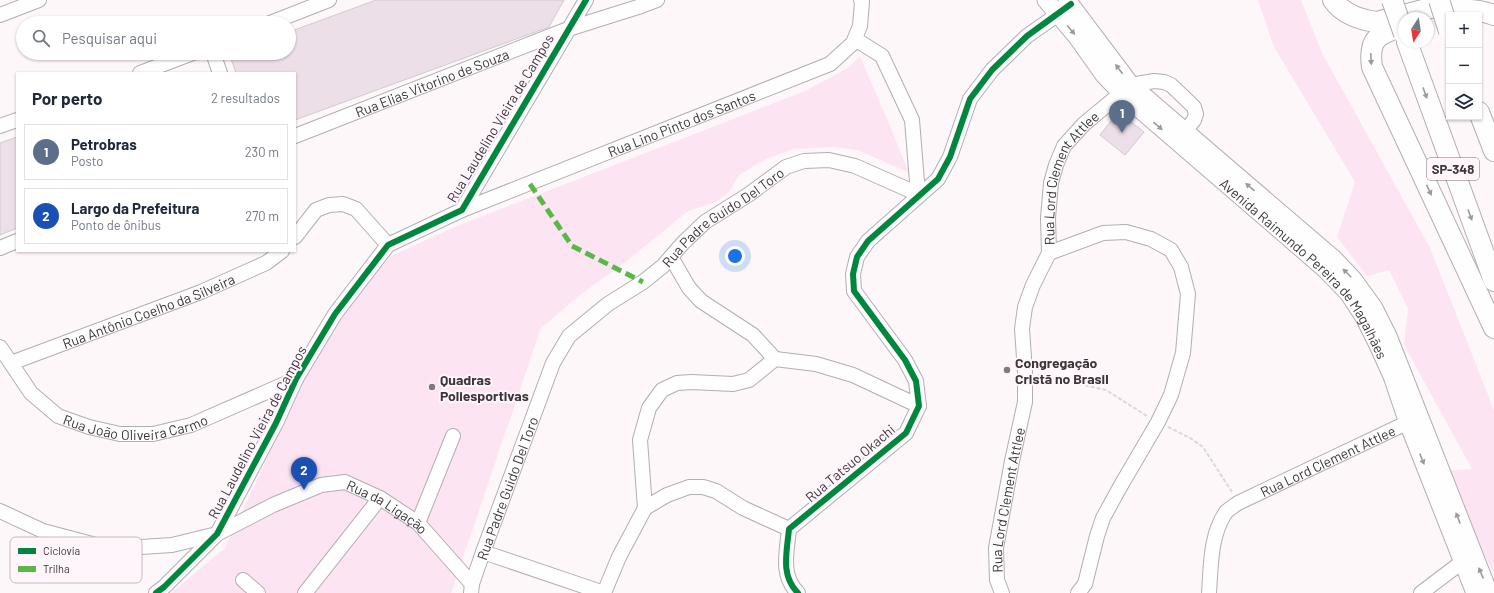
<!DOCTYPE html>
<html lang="pt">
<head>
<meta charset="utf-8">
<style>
	:root { --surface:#fff; --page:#f6f6f7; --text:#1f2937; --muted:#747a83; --line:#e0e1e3; --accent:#807a7d }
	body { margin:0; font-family:Barlow,sans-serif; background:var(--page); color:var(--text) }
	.controls { position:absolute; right:12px; top:12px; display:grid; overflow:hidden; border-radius:0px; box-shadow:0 1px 3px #0004 }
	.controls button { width:36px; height:36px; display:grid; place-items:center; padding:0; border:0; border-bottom:1px solid var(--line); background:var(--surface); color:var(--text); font:20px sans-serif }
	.compass { position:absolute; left:1398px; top:12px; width:36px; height:36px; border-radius:50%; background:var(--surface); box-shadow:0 1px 3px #0004; rotate:192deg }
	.you { position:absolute; left:735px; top:256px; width:14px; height:14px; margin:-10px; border:3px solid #fff; border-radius:50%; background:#1a73e8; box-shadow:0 0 0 6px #1a73e833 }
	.badge { display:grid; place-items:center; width:26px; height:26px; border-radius:50%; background:var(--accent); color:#fff; font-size:13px; font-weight:700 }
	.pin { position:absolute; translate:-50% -33px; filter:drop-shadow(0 1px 2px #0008) }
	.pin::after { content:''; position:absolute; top:21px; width:14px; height:12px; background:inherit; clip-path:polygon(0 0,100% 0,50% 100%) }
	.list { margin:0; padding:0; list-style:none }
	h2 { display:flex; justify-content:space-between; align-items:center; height:52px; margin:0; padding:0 16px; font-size:17px }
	h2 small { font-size:13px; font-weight:400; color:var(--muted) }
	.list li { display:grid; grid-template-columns:26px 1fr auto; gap:12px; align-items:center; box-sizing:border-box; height:56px; margin:0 8px 8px; padding:0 8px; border:1px solid var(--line); border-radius:0px }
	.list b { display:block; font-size:15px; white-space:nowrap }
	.list p { margin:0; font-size:13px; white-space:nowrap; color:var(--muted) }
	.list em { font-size:13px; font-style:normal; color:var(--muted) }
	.icon { flex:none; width:22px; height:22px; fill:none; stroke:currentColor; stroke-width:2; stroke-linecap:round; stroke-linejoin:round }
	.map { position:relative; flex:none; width:1494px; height:593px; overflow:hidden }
	.search { position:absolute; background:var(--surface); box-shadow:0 1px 3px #0004; left:16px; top:16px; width:280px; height:44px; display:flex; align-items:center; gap:10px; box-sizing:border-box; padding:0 14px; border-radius:22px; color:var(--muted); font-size:15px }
	.panel { position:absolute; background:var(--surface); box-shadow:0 1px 3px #0004; left:16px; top:72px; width:280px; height:180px; border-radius:0px }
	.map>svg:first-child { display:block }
</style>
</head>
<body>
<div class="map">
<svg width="1494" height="593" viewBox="0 0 1494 593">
	<rect width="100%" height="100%" fill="#fdf7fa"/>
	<g fill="#fce4f3">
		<polygon points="1258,0 1301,0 1322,53 1430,248 1494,410 1494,574 1463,513 1446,471 1472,469 1404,345 1408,309 1389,270 1367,276 1337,237 1355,182 1274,47"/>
		<polygon points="860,56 893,133 909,173 901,169 857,150 833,147 794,149 766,159 739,175 729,192 716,202 688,211 627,261 580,295 541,328 451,593 171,593 225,548 259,476 311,362 358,294 391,256 457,226 805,91 848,68"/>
	</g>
	<g fill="#ecdfe8" stroke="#d0cbce">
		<polygon points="376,0 564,0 549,27 295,120 295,73 236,73 229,53 289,53 289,32"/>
		<polygon points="1118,112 1144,132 1125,155 1100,135"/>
		<polygon points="17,137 17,228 0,235 0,143"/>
	</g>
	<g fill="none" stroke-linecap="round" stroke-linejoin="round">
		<g stroke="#b3aeb1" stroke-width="16">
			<g id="minor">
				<polyline points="0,15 39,0"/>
				<polyline points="270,23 329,0"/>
				<polyline points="855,39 882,56 912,120 918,194"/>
				<polyline points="213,53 220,73"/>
				<polyline points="140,73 193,53"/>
				<polyline points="0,126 17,120"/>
				<path id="s1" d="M295,136L568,29L641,6L657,0"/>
				<path id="s2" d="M462,210L830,64L853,43L860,26L862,2L861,0"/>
				<polyline points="295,237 316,210 329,205 343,204 356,209 388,245"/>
				<polyline points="0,248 17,241"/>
				<polyline points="1049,253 1103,233 1126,232 1151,239 1171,250 1181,267 1188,294 1183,353 1171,395 1158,422 1120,487 1103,518 1097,536 1085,584 1078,593"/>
				<polyline points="671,257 689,288 701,301 753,335 775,359"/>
				<path id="s3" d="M0,347L31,393L58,416L89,427L120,434H153L191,425L296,379"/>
				<polyline points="775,359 816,364 853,375 919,406"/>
				<path id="s4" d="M11,363L201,292L266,263L282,251"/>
				<polyline points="645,508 640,440 649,408 662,390 677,383 691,382 733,384 749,380 775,359"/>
				<path id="s5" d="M0,511L43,531L96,545L141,547L172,545L217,534L273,505L321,485L345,482L380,498L418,523L472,584"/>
				<polyline points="418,523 453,436"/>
				<polyline points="483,552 604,593"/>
				<polyline points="243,580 258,593"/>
				<polyline points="156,593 164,587 217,534 276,423 296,379 335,314 388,245 462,210 586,0"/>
				<polyline points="305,593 380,498"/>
				<path id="s6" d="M471,593L472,584L483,552L553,363L569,336L608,304L643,282L663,266L683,243L705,222L748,195L786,167L804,161L829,160L855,166L918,194"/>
				<polyline points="604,593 619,557 645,508 667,495 689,487 703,487 716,491 743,508 789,529"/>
				<path d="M798,593C780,575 787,552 789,529L906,433L919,406L916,381L905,360L854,291L853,274L857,257L868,241L938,179L950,157L970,99L992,70L1027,36L1067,8"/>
				<path id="s7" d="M1002,593L997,580L996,548L1012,461L1025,402V372L1022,329L1025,307L1033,285L1049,253L1048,218L1051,183L1056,165L1064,146L1084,124L1131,85L1154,81L1164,82L1171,85L1194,107L1196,114L1194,120L1178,140"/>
				<path id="s8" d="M1209,593C1211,566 1210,535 1226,512C1229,509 1234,506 1238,503L1417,418"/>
				<polyline points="1421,593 1470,556"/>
			</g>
		</g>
		<g stroke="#b3aeb1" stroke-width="19">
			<g id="major">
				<path id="s9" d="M1046,0L1077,37L1104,75L1121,93L1325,269L1349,294L1364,317L1378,345L1392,376L1408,423L1475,593"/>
				<polyline points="1067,0 1131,85 1334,259 1353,279 1374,308 1388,336 1489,593"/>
			</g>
		</g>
		<g stroke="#b3aeb1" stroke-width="22">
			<g id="highway">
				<path d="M1333,0C1344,15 1360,20 1377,22L1461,0"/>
				<path d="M1445,14C1463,8 1477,9 1494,15"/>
				<path d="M1404,26C1378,34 1368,38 1372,67L1494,328"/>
				<polyline points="1407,42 1494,281"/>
				<polyline points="1479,112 1494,151"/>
			</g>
		</g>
		<g stroke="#dbd8da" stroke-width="2" stroke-dasharray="4 2" stroke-linecap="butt">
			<polyline points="1038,375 1106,390 1147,416"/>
			<polyline points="1168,427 1190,438 1203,447 1232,492"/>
		</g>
		<use href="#minor" stroke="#fffefe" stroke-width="14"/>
		<use href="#major" stroke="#fffefe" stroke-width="17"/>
		<use href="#highway" stroke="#fffefe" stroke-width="20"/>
		<g stroke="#b3aeb1" stroke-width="22" stroke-linecap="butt">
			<g id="highway-bridge">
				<polyline points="1392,0 1404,34"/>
				<polyline points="1439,0 1449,31"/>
			</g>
		</g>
		<use href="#highway-bridge" stroke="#fffefe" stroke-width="20"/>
		<polyline stroke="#58b947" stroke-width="5" stroke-dasharray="10 5" stroke-linecap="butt" points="530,184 572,246 643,282"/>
		<g stroke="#fff5fb" stroke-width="8">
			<g id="cycleway">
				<polyline points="156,593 164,587 217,534 276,423 296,379 335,314 388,245 462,210 586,0"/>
				<path d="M798,593C780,575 787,552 789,529L906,433L919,406L916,381L905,360L854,291L853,274L857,257L868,241L938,179L950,157L970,99L992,70L1027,36L1071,4"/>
			</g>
		</g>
		<use href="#cycleway" stroke="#00873e" stroke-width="6"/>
	</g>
	<defs><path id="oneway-solid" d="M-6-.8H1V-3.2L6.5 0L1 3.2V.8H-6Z"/></defs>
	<g fill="#9e9a9c">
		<use href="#oneway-solid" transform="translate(1071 30) rotate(49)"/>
		<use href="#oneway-solid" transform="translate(1371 59) rotate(87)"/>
		<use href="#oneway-solid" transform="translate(1119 69) rotate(-127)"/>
		<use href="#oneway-solid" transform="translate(1425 93) rotate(70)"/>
		<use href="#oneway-solid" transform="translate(1158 126) rotate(41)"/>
		<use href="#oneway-solid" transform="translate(1250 187) rotate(-139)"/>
		<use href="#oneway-solid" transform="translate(1429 190) rotate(65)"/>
		<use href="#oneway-solid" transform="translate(1470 215) rotate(70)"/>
		<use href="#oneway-solid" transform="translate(1347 273) rotate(-135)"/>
		<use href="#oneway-solid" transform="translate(1422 459) rotate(68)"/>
		<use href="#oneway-solid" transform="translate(1458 518) rotate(-111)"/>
		<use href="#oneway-solid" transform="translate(1481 573) rotate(-113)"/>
	</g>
	<g fill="#807a7d" stroke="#fff5fb" stroke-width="1.5">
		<circle cx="1007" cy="370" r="4"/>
		<circle cx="432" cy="387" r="4"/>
	</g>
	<g text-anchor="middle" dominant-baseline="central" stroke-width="4" stroke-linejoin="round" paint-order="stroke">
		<rect fill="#fff5fb" stroke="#766f74" stroke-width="1" x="1427" y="158" width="52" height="22" rx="3"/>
		<g font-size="13" font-weight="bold" fill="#3c363a">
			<text x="1453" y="169">SP-348</text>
		</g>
		<g font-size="14" fill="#3c363a" stroke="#fff5fb">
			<text stroke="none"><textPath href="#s1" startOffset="147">Rua Elias Vitorino de Souza</textPath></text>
			<text transform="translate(500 118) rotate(-59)">Rua Laudelino Vieira de Campos</text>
			<text stroke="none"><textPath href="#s2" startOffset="236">Rua Lino Pinto dos Santos</textPath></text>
			<text stroke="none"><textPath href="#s7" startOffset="431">Rua Lord Clement Attlee</textPath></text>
			<text stroke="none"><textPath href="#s6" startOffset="471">Rua Padre Guido Del Toro</textPath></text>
			<text stroke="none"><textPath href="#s9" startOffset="375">Avenida Raimundo Pereira de Magalhães</textPath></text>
			<text stroke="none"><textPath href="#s4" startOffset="147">Rua Antônio Coelho da Silveira</textPath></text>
			<text stroke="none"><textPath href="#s3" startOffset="171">Rua João Oliveira Carmo</textPath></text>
			<text transform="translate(257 432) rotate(-62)">Rua Laudelino Vieira de Campos</text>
			<text stroke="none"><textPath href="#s8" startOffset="198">Rua Lord Clement Attlee</textPath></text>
			<text transform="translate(850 463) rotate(-40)">Rua Tatsuo Okachi</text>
			<text stroke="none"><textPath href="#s6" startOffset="111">Rua Padre Guido Del Toro</textPath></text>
			<text stroke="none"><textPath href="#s7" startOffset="95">Rua Lord Clement Attlee</textPath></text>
			<text stroke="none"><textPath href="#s5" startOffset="413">Rua da Ligação</textPath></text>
		</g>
		<g font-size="14" font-weight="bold" fill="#3c363a" stroke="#fff5fb" text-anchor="start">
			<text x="1015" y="362">Congregação<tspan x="1015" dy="16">Cristã no Brasil</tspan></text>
			<text x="440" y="379">Quadras<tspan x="440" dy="16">Poliesportivas</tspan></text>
		</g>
	</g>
	<rect x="10" y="537" width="132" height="46" rx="6" fill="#fff5fb" stroke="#c4bcc1" stroke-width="1"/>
	<rect x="18" y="548" width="18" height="6" fill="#00873e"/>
	<rect x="18" y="566" width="18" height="6" fill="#58b947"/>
	<g font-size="11" fill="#3c363a">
		<text x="43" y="555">Ciclovia</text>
		<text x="43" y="573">Trilha</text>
	</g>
</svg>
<div class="controls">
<button>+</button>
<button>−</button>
<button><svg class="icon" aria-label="layers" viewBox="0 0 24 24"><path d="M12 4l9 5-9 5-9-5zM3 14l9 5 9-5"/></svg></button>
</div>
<svg class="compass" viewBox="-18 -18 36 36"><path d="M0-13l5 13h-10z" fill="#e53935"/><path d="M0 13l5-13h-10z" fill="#747a83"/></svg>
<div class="you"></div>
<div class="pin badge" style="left:1122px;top:133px;background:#5c6f8a">1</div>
<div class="pin badge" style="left:304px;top:490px;background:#1a4fb4">2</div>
<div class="search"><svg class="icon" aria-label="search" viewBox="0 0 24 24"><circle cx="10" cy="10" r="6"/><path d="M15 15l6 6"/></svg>Pesquisar aqui</div>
<section class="panel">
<h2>Por perto<small>2 resultados</small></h2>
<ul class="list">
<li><span class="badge" style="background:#5c6f8a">1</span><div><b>Petrobras</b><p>Posto</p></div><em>230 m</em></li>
<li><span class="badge" style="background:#1a4fb4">2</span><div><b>Largo da Prefeitura</b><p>Ponto de ônibus</p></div><em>270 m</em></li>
</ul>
</section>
</div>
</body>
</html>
